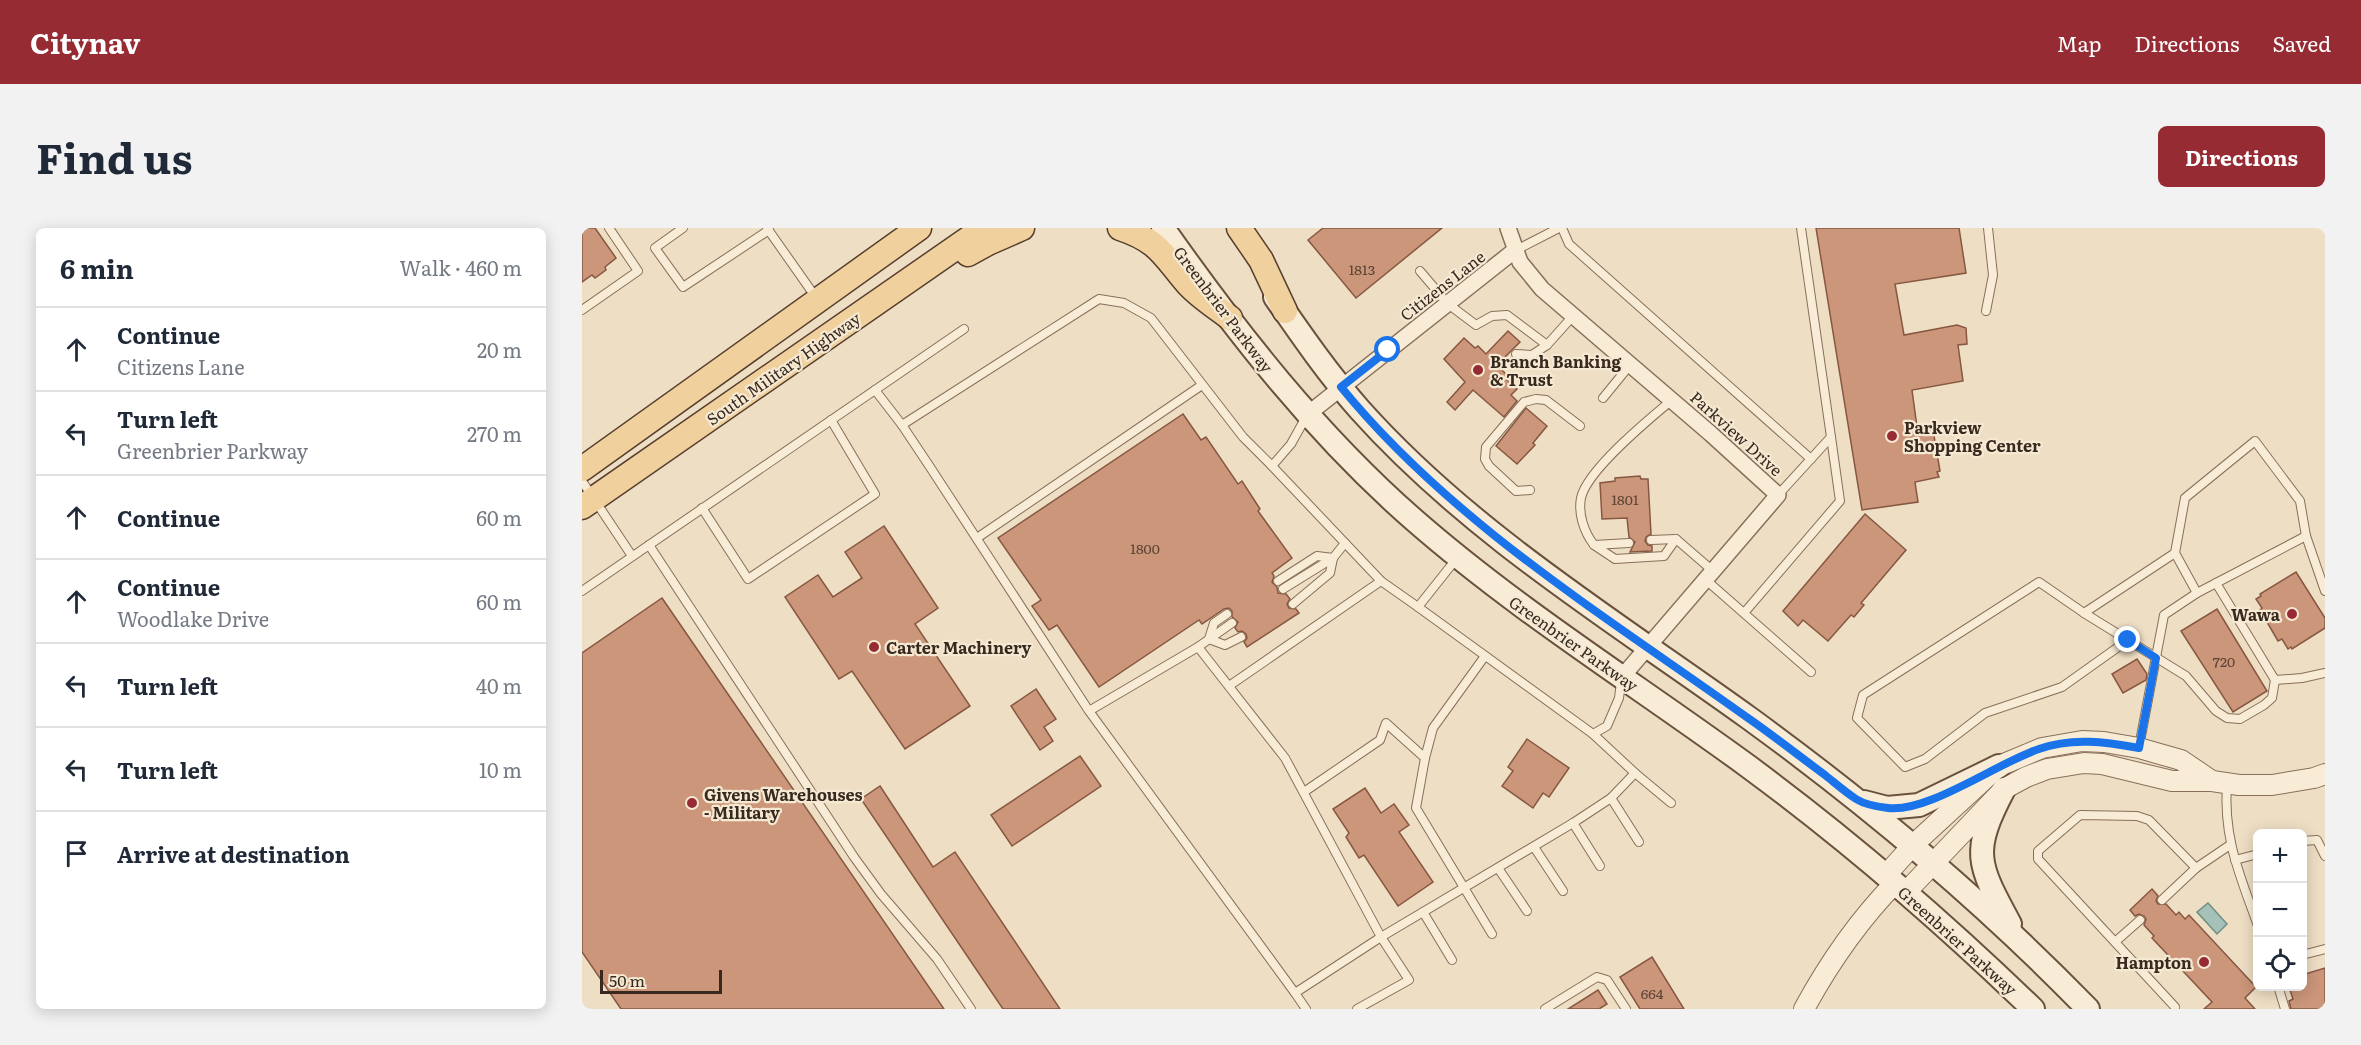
<!DOCTYPE html>
<html lang="en">
<head>
<meta charset="utf-8">
<style>
	:root { --surface:#fff; --page:#f2f2f3; --text:#1f2937; --muted:#747a83; --line:#e0e1e3; --accent:#962b34 }
	body { margin:0; font-family:Literata,serif; background:var(--page); color:var(--text) }
	.controls { position:absolute; right:18px; bottom:18px; display:grid; overflow:hidden; border-radius:9px; box-shadow:0 3px 15px #0003 }
	.controls button { width:54px; height:54px; display:grid; place-items:center; padding:0; border:0; border-bottom:2px solid var(--line); background:var(--surface); color:var(--text); font:30px sans-serif }
	.scale { position:absolute; left:18px; bottom:15px; width:122px; box-sizing:border-box; padding-left:6px; border:3px solid #38291e; border-top:0; font-size:16px; line-height:21px; white-space:nowrap; color:#38291e; -webkit-text-stroke:4px #f5e9d3; paint-order:stroke }
	.stop { position:absolute; width:18px; height:18px; margin:-14px; border:4px solid #1a73e8; border-radius:50%; background:#fff }
	.stop.end { background:#1a73e8; border-color:#fff; box-shadow:0 2px 6px #0008 }
	.list { margin:0; padding:0; list-style:none }
	h2 { display:flex; justify-content:space-between; align-items:center; height:78px; margin:0; padding:0 24px; font-size:26px }
	h2 small { font-size:20px; font-weight:400; color:var(--muted) }
	.list li { display:grid; grid-template-columns:39px 1fr auto; gap:18px; align-items:center; box-sizing:border-box; height:84px; padding:0 24px; border-top:2px solid var(--line) }
	.list b { display:block; font-size:22px; white-space:nowrap }
	.list p { margin:0; font-size:20px; white-space:nowrap; color:var(--muted) }
	.list em { font-size:20px; font-style:normal; color:var(--muted) }
	.icon { flex:none; width:33px; height:33px; fill:none; stroke:currentColor; stroke-width:2; stroke-linecap:round; stroke-linejoin:round }
	.map { position:relative; flex:none; width:1743px; height:781px; overflow:hidden; border-radius:9px }
	header { display:flex; align-items:center; gap:36px; box-sizing:border-box; height:84px; padding:0 30px; background:var(--accent); color:#fff }
	header strong { font-size:28px }
	nav { display:flex; gap:33px; margin-inline-start:auto; font-size:21px }
	.intro { display:flex; align-items:center; justify-content:space-between; box-sizing:border-box; height:144px; padding:0 36px }
	h1 { margin:0; font-size:42px }
	.button { padding:15px 27px; border-radius:9px; background:var(--accent); color:#fff; font-size:21px; font-weight:700 }
	main { display:flex; gap:36px; padding:0 36px }
	aside { flex:1; background:var(--surface); border-radius:9px; box-shadow:0 3px 15px #0003 }
	.map>svg:first-child { display:block }
</style>
</head>
<body>
<header>
<strong>Citynav</strong>
<nav><a>Map</a><a>Directions</a><a>Saved</a></nav>
</header>
<div class="intro"><h1>Find us</h1><a class="button">Directions</a></div>
<main>
<aside>
<h2>6 min<small>Walk · 460 m</small></h2>
<ul class="list">
<li><svg class="icon" aria-label="ahead" viewBox="0 0 24 24"><path d="M12 20V5M6 11l6-6 6 6"/></svg><div><b>Continue</b><p>Citizens Lane</p></div><em>20 m</em></li>
<li><svg class="icon" aria-label="left" viewBox="0 0 24 24"><path d="M17 20v-9H6M10 6l-5 5 5 5"/></svg><div><b>Turn left</b><p>Greenbrier Parkway</p></div><em>270 m</em></li>
<li><svg class="icon" aria-label="ahead" viewBox="0 0 24 24"><path d="M12 20V5M6 11l6-6 6 6"/></svg><div><b>Continue</b></div><em>60 m</em></li>
<li><svg class="icon" aria-label="ahead" viewBox="0 0 24 24"><path d="M12 20V5M6 11l6-6 6 6"/></svg><div><b>Continue</b><p>Woodlake Drive</p></div><em>60 m</em></li>
<li><svg class="icon" aria-label="left" viewBox="0 0 24 24"><path d="M17 20v-9H6M10 6l-5 5 5 5"/></svg><div><b>Turn left</b></div><em>40 m</em></li>
<li><svg class="icon" aria-label="left" viewBox="0 0 24 24"><path d="M17 20v-9H6M10 6l-5 5 5 5"/></svg><div><b>Turn left</b></div><em>10 m</em></li>
<li><svg class="icon" aria-label="arrive" viewBox="0 0 24 24"><path d="M6 21V4h12l-3 4 3 4H6"/></svg><div><b>Arrive at destination</b></div></li>
</ul>
</aside>
<div class="map">
<svg width="1743" height="781" viewBox="0 0 1743 781">
	<rect width="100%" height="100%" fill="#eedec4"/>
	<polygon fill="#a6c1b7" stroke="#6d8f84" stroke-width="1.5" points="1626,675 1645,696 1635,706 1615,684"/>
	<g fill="#cb967a" stroke="#875741" stroke-width="1.5">
		<polygon points="0,0 13,0 34,30 23,39 24,42 13,50 10,47 0,54"/>
		<polygon points="741,0 860,0 774,70 726,12"/>
		<polygon points="1234,0 1377,0 1384,45 1313,56 1322,107 1375,97 1384,100 1385,116 1376,117 1381,153 1330,162 1335,199 1350,196 1358,243 1355,244 1357,249 1333,254 1336,274 1280,282"/>
		<polygon points="926,103 938,114 915,137 927,149 925,152 935,161 929,167 935,173 922,189 891,162 873,182 865,174 883,154 862,131 882,110 893,120 896,118 904,126"/>
		<polygon points="944,180 965,198 951,215 953,217 935,236 914,218"/>
		<polygon points="601,186 619,212 624,209 656,256 660,253 678,281 676,283 710,330 690,345 692,348 690,354 695,359 696,365 704,366 708,371 705,376 707,380 714,381 717,385 665,419 662,414 665,410 664,406 660,403 656,404 653,400 656,394 650,389 650,383 647,380 642,381 620,396 617,392 517,459 475,397 467,402 450,378 459,372 416,310"/>
		<polygon points="1058,248 1059,251 1066,251 1069,306 1064,309 1063,313 1066,317 1070,318 1070,323 1048,324 1053,314 1047,309 1045,290 1020,291 1018,255 1033,253 1033,250"/>
		<polygon points="1283,286 1324,322 1279,375 1282,377 1272,389 1269,387 1246,413 1221,392 1216,398 1201,383"/>
		<polygon points="302,298 356,380 333,396 388,478 323,521 270,443 257,451 203,369 236,347 251,369 280,350 263,324"/>
		<polygon points="1714,344 1743,390 1743,400 1710,421 1709,419 1706,421 1700,411 1696,413 1678,382 1680,380 1674,371 1679,368 1678,366"/>
		<polygon points="80,370 362,781 39,781 0,724 0,425"/>
		<polygon points="1635,381 1685,463 1651,484 1599,403"/>
		<polygon points="1555,431 1565,446 1564,452 1541,465 1530,446"/>
		<polygon points="454,461 474,491 462,499 471,513 458,522 429,478"/>
		<polygon points="945,511 987,540 967,569 961,565 951,580 920,558 931,543 926,539"/>
		<polygon points="498,528 519,558 430,618 409,587"/>
		<polygon points="298,558 351,639 373,624 478,781 421,781 279,571"/>
		<polygon points="783,560 799,585 812,576 827,597 817,604 851,654 816,678 782,627 777,630 764,609 767,605 751,581"/>
		<polygon points="1570,661 1576,668 1574,673 1576,676 1584,676 1594,687 1597,684 1603,691 1607,687 1674,759 1663,770 1673,781 1622,781 1630,774 1570,710 1572,708 1562,697 1564,691 1562,688 1557,686 1553,688 1548,682"/>
		<polygon points="1070,729 1102,781 1058,781 1038,749"/>
		<polygon points="1743,740 1743,781 1709,781 1707,773 1711,771 1707,759 1720,759 1720,747"/>
		<polygon points="1016,762 1025,776 1017,781 986,781"/>
	</g>
	<g fill="none" stroke-linecap="round" stroke-linejoin="round">
		<g stroke="#886f5a" stroke-width="10">
			<g id="service">
				<polyline points="101,0 73,20 101,59 187,2"/>
				<polyline points="185,0 235,71"/>
				<polyline points="980,0 987,16 1229,231"/>
				<polyline points="934,22 977,0"/>
				<polyline points="838,43 866,76 894,97 910,88 925,87 965,117"/>
				<polyline points="0,82 56,43 27,0"/>
				<polyline points="1404,83 1411,47 1406,0"/>
				<polyline points="934,126 950,127 965,117 991,88"/>
				<polyline points="293,162 320,197 348,239 507,483 713,765 799,709 703,530 616,419 507,483"/>
				<polyline points="1021,170 1048,137"/>
				<polyline points="320,197 517,71 542,75 569,90 661,209 690,238 709,216 724,189"/>
				<polyline points="690,238 799,353"/>
				<polyline points="0,253 50,328"/>
				<polyline points="948,262 934,263 907,238 903,231 904,219 942,174 954,171 964,172 998,198"/>
				<polyline points="1196,267 1249,209 1219,0"/>
				<polyline points="120,280 166,351 293,266 249,192"/>
				<polyline points="395,310 620,157"/>
				<polyline points="1069,312 1094,311 1131,343"/>
				<path d="M1047,315L1012,317C1002,304 996,286 999,270C1005,242 1067,191 1090,172"/>
				<polyline points="67,317 272,629 299,666 355,731 389,781"/>
				<polyline points="1012,317 1033,331 1082,328 1094,311"/>
				<polyline points="1593,325 1615,365"/>
				<polyline points="1124,352 1229,444"/>
				<polyline points="696,353 735,328 751,330"/>
				<polyline points="1634,355 1693,452 1720,450 1743,445"/>
				<polyline points="701,361 751,330 763,315"/>
				<polyline points="0,363 382,101"/>
				<polyline points="711,376 748,345 751,330"/>
				<polyline points="836,379 1011,506 1025,498 1037,470 1039,454"/>
				<polyline points="1162,385 1258,273 1249,209"/>
				<polyline points="1502,385 1457,354 1281,467 1275,490 1323,539 1343,531 1403,485 1480,459 1546,412"/>
				<polyline points="627,411 643,417 659,409"/>
				<polyline points="627,411 632,395 645,386"/>
				<polyline points="616,419 650,395"/>
				<polyline points="1693,452 1690,470 1682,477 1658,491 1645,490 1634,483 1604,448 1502,385 1593,325 1603,270 1673,213 1718,273 1724,308"/>
				<polyline points="647,458 799,353 836,379 875,330"/>
				<polyline points="1557,519 1582,387 1615,365 1724,308 1743,363"/>
				<polyline points="843,530 851,500 903,428"/>
				<polyline points="1053,545 1089,575"/>
				<path d="M1645,556C1641,611 1658,647 1676,698"/>
				<polyline points="722,564 798,512 804,495 843,530 834,580 910,706"/>
				<polyline points="1029,570 1057,614"/>
				<polyline points="991,595 1018,638"/>
				<polyline points="1720,613 1735,612 1743,628"/>
				<polyline points="952,619 981,663"/>
				<polyline points="1653,632 1676,626"/>
				<polyline points="916,640 945,683"/>
				<polyline points="1580,672 1614,640"/>
				<polyline points="841,684 870,732"/>
				<polyline points="1533,714 1558,692"/>
				<polyline points="1720,727 1743,721"/>
				<polyline points="1696,758 1703,781"/>
				<polyline points="713,765 724,781"/>
				<polyline points="1593,779 1456,631 1456,623 1498,587 1555,588 1567,592 1614,640 1648,617"/>
				<polyline points="775,781 827,752 799,709 991,595 1029,570 1053,545 1011,506"/>
				<polyline points="963,781 1015,749 1025,752 1044,781"/>
			</g>
		</g>
		<g stroke="#886f5a" stroke-width="18">
			<g id="minor">
				<polyline points="926,0 938,34 960,61 1129,206 1196,267 1040,449"/>
				<polyline points="726,186 932,23"/>
			</g>
		</g>
		<g stroke="#886f5a" stroke-width="22">
			<g id="tertiary">
				<polyline points="1304,647 1331,617 1417,538 1460,520 1500,513 1522,514 1557,520 1599,532 1630,553"/>
				<polyline points="1324,664 1422,561 1444,549 1465,541 1502,535 1520,536 1590,553 1630,553 1657,557 1690,557 1732,550 1743,546"/>
				<path d="M1222,781C1247,735 1277,692 1313,655"/>
			</g>
		</g>
		<g stroke="#6a513e" stroke-width="26">
			<g id="secondary">
				<path d="M581,0C655,105 734,206 831,291C935,382 1052,455 1163,536C1265,611 1360,693 1451,781"/>
				<path d="M693,69C720,108 747,147 778,182C889,306 1034,394 1167,490C1288,578 1402,674 1506,781"/>
				<path d="M1422,561C1389,624 1395,635 1428,696"/>
				<polyline points="1282,574 1305,580 1337,577 1417,538"/>
			</g>
		</g>
		<g stroke="#563e2f" stroke-width="27">
			<g id="primary">
				<path d="M538,0C577,13 581,27 605,55C616,68 634,79 648,90"/>
				<polyline points="657,0 679,32 703,83"/>
				<polyline points="386,26 406,15 440,0"/>
				<polyline points="0,241 337,0"/>
				<polyline points="0,279 402,0"/>
			</g>
		</g>
		<use href="#service" stroke="#f8ecd7" stroke-width="8"/>
		<use href="#minor" stroke="#f8ecd7" stroke-width="15"/>
		<use href="#tertiary" stroke="#f8ecd7" stroke-width="20"/>
		<use href="#secondary" stroke="#f8ecd7" stroke-width="22"/>
		<use href="#primary" stroke="#f0d09c" stroke-width="24"/>
	</g>
	<g fill="none" stroke-linecap="round" stroke-linejoin="round">
		<path stroke="#1a73e8" stroke-width="8" d="M806,122L759,159C870,295 1025,389 1166,490C1192,508 1217,528 1243,547C1253,555 1263,564 1274,571C1282,576 1297,579 1306,580C1346,585 1415,535 1457,521C1490,509 1524,514 1557,520L1574,430L1546,412"/>
	</g>
	<g fill="#962b34" stroke="#f5e9d3" stroke-width="2">
		<circle cx="896" cy="142" r="6"/>
		<circle cx="1310" cy="208" r="6"/>
		<circle cx="1710" cy="386" r="6"/>
		<circle cx="292" cy="419" r="6"/>
		<circle cx="110" cy="575" r="6"/>
		<circle cx="1622" cy="734" r="6"/>
	</g>
	<g text-anchor="middle" dominant-baseline="central" stroke-width="4.5" stroke-linejoin="round" paint-order="stroke">
		<g font-size="14" fill="#5d4435">
			<text x="780" y="41">1813</text>
			<text x="1043" y="271">1801</text>
			<text x="563" y="320">1800</text>
			<text x="1642" y="433">720</text>
			<text x="1070" y="765">664</text>
		</g>
		<g font-size="16" fill="#38291e" stroke="#f5e9d3">
			<text transform="translate(860 57) rotate(-38)">Citizens Lane</text>
			<text transform="translate(642 81) rotate(53)">Greenbrier Parkway</text>
			<text transform="translate(201 140) rotate(-35)">South Military Highway</text>
			<text transform="translate(1155 205) rotate(42)">Parkview Drive</text>
			<text transform="translate(992 415) rotate(35)">Greenbrier Parkway</text>
			<text transform="translate(1376 712) rotate(42)">Greenbrier Parkway</text>
		</g>
		<g font-size="16" font-weight="bold" fill="#38291e" stroke="#f5e9d3" text-anchor="start">
			<text x="908" y="133">Branch Banking<tspan x="908" dy="18">&amp; Trust</tspan></text>
			<text x="1322" y="199">Parkview<tspan x="1322" dy="18">Shopping Center</tspan></text>
			<text x="1698" y="386" text-anchor="end">Wawa</text>
			<text x="304" y="419">Carter Machinery</text>
			<text x="122" y="566">Givens Warehouses<tspan x="122" dy="18">- Military</tspan></text>
			<text x="1610" y="734" text-anchor="end">Hampton</text>
		</g>
	</g>
</svg>
<div class="controls">
<button>+</button>
<button>−</button>
<button><svg class="icon" aria-label="locate" viewBox="0 0 24 24"><circle cx="12" cy="12" r="6"/><path d="M12 2v4M12 18v4M2 12h4M18 12h4"/></svg></button>
</div>
<div class="scale">50 m</div>
<div class="stop" style="left:806px;top:122px"></div>
<div class="stop end" style="left:1546px;top:412px"></div>
</div>
</main>
</body>
</html>
